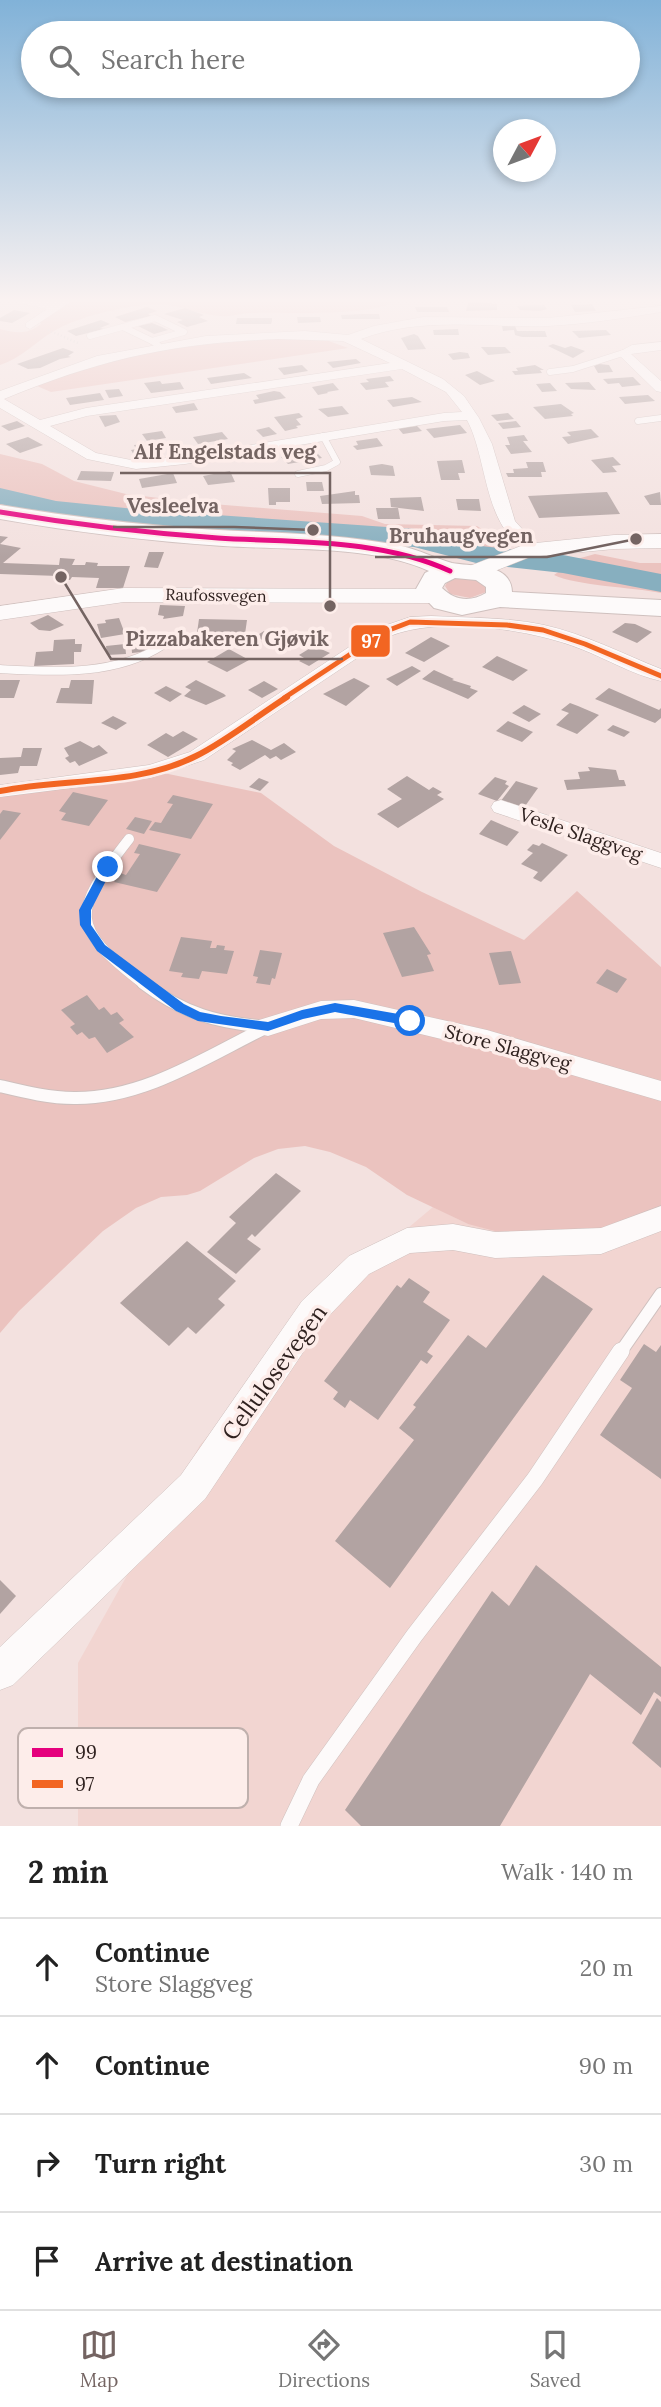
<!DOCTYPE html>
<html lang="en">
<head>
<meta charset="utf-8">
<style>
	:root { --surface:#fff; --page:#f2f2f2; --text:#222; --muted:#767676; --line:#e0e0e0; --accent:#746462 }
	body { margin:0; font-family:Lora,serif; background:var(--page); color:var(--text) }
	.compass { position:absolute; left:493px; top:119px; width:63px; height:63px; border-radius:50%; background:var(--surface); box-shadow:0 4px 10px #0003; rotate:49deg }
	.stop { position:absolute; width:21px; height:21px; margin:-16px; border:5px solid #1a73e8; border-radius:50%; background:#fff }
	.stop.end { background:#1a73e8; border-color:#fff; box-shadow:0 2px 7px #0008 }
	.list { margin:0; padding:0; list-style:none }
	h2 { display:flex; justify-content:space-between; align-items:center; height:91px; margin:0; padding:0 28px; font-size:30px }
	h2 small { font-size:23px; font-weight:400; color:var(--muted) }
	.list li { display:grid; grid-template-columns:46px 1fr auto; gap:21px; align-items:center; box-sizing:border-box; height:98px; padding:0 28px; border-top:2px solid var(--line) }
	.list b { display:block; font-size:26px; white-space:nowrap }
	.list p { margin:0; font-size:23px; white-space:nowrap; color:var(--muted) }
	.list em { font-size:23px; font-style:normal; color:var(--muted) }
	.icon { flex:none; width:38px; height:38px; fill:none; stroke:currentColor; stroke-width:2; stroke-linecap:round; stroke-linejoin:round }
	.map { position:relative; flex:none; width:661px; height:1826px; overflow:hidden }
	.search { position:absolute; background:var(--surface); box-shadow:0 4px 10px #0003; left:21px; right:21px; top:21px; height:77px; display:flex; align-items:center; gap:18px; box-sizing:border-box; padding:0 24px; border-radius:38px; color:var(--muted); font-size:26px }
	.sheet { height:483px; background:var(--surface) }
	nav { display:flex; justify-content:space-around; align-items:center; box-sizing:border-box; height:98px; border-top:2px solid var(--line); background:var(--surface); font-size:19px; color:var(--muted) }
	nav a { display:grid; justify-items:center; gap:4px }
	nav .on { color:var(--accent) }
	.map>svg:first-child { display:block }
</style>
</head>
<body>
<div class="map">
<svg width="661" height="1826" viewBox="0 0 661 1826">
	<rect width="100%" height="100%" fill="#f3e1df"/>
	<polygon fill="#f2d5d1" points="433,1207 468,1224 661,1215 661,1826 78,1826 78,1663 200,1445 345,1281"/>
	<g fill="#ebc3bf">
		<path d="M61,301H395C372,317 282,312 252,313C241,313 231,317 220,316C196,314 176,303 152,304C126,306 76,317 54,331C35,342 22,358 0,365V329C15,333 28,335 41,324L39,320L47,308Z"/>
		<path d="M290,338L326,340L348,348L51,392L37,386C123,350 199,344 290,338Z"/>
		<polygon points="0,454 42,464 74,481 126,494 200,503 362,516 385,524 477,526 500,541 495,548 484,551 444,540 327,526 198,517 152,527 0,506"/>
		<path d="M595,554L640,563H661V593C632,587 577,586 554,575L577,559Z"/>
		<polygon points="457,578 477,579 486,586 486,592 470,598 450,594 445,586 448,581"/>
		<polygon points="149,770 261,793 334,846 422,892 524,940 577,891 661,967 661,1215 537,1242 468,1224 407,1195 366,1167 330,1152 305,1146 278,1149 254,1158 200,1191 187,1195 161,1197 136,1208 103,1231 19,1311 0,1333 0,1338 0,793"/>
	</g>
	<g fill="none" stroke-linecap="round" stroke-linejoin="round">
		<polygon fill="#87afbf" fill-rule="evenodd" points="0,488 56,501 145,510 415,529 481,546 563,555 661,574 661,592 563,573 480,564 414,547 145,528 56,517 0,504"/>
	</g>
	<g fill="#b2a3a2">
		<polygon points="471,301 497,304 497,310 466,311 468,303"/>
		<polygon points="592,304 596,311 575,312 571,305"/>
		<polygon points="544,305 547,309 540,311 520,310 517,306"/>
		<polygon points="147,307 157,311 148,314 151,316 125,322 115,317"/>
		<polygon points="415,307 447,307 449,312 417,312"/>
		<polygon points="185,308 204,315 199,317 208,321 187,327 177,322 183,320 164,314"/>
		<polygon points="14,310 30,313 12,323 0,321 0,318"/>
		<polygon points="362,314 379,314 380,319 342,319 341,315"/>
		<polygon points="297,317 320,317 321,322 298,323"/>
		<polygon points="237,318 272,318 272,321 271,324 236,324"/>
		<polygon points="101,320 110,324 100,328 104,329 76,336 67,331"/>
		<polygon points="152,323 162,327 168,330 154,334 138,326"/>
		<polygon points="502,326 515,326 517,331 545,331 547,337 522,337 515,335 514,330 503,331"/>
		<polygon points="458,329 459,335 434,335 433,330"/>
		<polygon points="606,330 611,335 579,338 572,331"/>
		<polygon points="414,334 418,336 426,349 408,350 401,338"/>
		<polygon points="553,344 565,348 571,346 585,351 573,358 548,346"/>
		<polygon points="481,347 505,347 511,353 488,355"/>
		<polygon points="63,348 74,352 68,356 71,357 60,359 40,368 28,369 17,364"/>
		<polygon points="460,352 468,353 470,358 453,360 448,354"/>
		<polygon points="356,359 361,363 333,368 327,362"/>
		<polygon points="599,364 609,365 613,372 598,373 594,366"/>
		<polygon points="302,365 308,371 284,375 278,368"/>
		<polygon points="535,365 544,370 540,370 542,373 515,375 512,371 518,371 516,368"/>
		<polygon points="477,371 479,372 495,381 480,385 465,375"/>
		<polygon points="244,373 252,378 211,384 207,378"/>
		<polygon points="390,376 394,381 385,382 389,387 366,390 360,383 369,382 366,379"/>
		<polygon points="633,377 641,385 622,387 619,383 608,384 603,379"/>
		<polygon points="160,381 162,384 180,382 184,389 151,393 144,383"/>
		<polygon points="589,382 596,390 571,389 565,383"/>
		<polygon points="333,383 339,390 327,392 328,393 318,395 312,387"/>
		<polygon points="550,383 557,391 542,392 536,384"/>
		<polygon points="119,389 123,396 109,398 105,390"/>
		<polygon points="274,391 280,392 286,398 255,404 253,400 259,399 256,395"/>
		<polygon points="100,393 104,400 70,405 66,398"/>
		<polygon points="648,395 655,401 625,404 619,397"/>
		<polygon points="412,397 422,402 393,407 387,400"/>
		<polygon points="194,403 198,410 176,413 172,407"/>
		<polygon points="561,404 574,413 571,414 573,416 545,419 533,407"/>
		<polygon points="342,406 349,414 328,417 318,409"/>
		<polygon points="299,413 303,417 296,419 301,425 296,426 298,428 285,431 274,417"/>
		<polygon points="508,413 514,419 497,421 491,415"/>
		<polygon points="116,415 120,422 105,427 99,416"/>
		<polygon points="17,421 25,426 9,431 1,426"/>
		<polygon points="516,421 521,427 503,429 498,423"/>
		<polygon points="460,425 467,433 434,438 426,429"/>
		<polygon points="417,426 422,431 403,434 398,428"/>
		<polygon points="269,427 277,434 263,437 256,430"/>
		<polygon points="591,429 599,437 568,444 562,437 571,436 567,432"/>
		<polygon points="162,431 166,438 147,441 142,434"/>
		<polygon points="222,432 228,439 198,444 193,437"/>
		<polygon points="524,435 528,441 523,441 532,452 511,454 505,445 510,445 507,437"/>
		<polygon points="28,437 43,445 20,453 6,444"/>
		<polygon points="377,438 383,446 357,450 353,446 358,445 356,441"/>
		<polygon points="156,443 162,452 134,455 131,450 136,449 134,445"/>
		<polygon points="315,451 322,458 288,464 281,457"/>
		<polygon points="613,457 621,465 612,466 617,472 603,473 591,460"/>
		<polygon points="462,460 465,473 458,473 460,480 441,480 437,461"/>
		<polygon points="526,462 543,462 546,472 541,472 542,477 508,477 506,473 514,473 513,469 528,468"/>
		<polygon points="382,464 393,466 395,476 371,475 369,466"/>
		<polygon points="81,471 114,472 111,481 77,480"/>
		<polygon points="230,471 235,482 208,485 203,476"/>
		<polygon points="173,473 177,483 142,488 139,479"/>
		<polygon points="306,482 322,482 324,491 307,491"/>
		<polygon points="268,488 290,488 290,502 276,502 276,505 269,505"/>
		<polygon points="355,491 355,495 359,495 360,503 322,504 320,496"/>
		<polygon points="607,492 620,514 539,518 528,496"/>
		<polygon points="660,492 661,505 650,505 644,496"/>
		<polygon points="421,497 424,511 391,507 390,498"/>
		<polygon points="456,499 479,499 481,511 458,510"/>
		<polygon points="376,508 398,508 400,519 378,519"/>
		<polygon points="0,536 8,537 0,544 21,548 3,563 59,565 60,558 75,559 72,565 85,565 86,562 98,563 97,566 130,566 123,588 96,588 99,578 72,577 70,580 58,580 59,576 0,574"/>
		<polygon points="149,552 164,552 158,568 144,567"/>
		<polygon points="160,605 185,606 183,616 163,619 164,616 158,615"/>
		<polygon points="48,615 64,625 50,631 39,630 30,623"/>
		<polygon points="119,618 125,634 101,638 97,624 106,623 105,620"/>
		<polygon points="199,619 247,620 245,634 197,633"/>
		<polygon points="625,623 635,624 652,632 637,643 612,632"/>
		<polygon points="264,631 281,640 288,643 278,650 256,636"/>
		<polygon points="153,637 154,647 151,647 151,651 132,653 131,639"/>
		<polygon points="431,637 450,646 424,662 405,653"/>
		<polygon points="75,639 75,644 82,644 81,652 74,652 74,664 34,666 36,652 53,651 54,640"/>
		<polygon points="125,644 126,654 107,655 106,646"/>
		<polygon points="312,647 321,649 330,653 309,666 299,661 304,658 299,655"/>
		<polygon points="229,649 249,660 227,672 207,662"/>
		<polygon points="497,656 528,670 513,681 482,667"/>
		<polygon points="412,666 421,671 397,686 386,679"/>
		<polygon points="434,670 454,679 452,680 471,686 470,688 478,691 468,699 422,679"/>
		<polygon points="354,678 370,686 346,706 323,694"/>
		<polygon points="0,680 20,680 14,698 0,698"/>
		<polygon points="71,680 94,680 92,704 56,703 61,688 69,688"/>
		<polygon points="196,680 224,694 226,696 206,705 184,696 191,690 185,687"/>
		<polygon points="264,681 278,689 262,698 248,690"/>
		<polygon points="166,686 182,694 170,702 154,693"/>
		<polygon points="609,688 659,710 661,708 661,718 655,723 595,699"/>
		<polygon points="570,703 578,706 599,715 577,734 556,725 569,713 561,710"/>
		<polygon points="524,705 541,714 529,722 512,713"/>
		<polygon points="113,716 127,723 116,730 101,723"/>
		<polygon points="508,721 533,732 522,742 496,731"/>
		<polygon points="613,725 630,732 624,737 607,730"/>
		<polygon points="183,731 198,739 168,757 147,745 166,733 173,737"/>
		<polygon points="252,740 271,750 284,743 296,752 281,760 276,756 270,759 265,755 240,770 231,765 233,763 227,760 236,751 232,749"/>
		<polygon points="80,741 93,748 99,745 108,753 79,766 75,761 70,763 65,758 69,756 64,748"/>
		<polygon points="23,748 42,748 37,766 20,766 18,773 0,775 0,758 21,757"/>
		<polygon points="588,767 616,770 619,780 624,780 626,786 567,790 564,780 580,779 578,772 590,771"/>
		<polygon points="407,776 429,790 433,787 442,792 437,795 444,799 398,828 377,814 402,799 387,789"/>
		<polygon points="495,777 507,781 505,784 509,786 497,801 478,794"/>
		<polygon points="259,778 269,782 260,791 249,787"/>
		<polygon points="516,781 538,788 523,809 500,802"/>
		<polygon points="73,792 108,800 89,826 61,820 66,813 59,811"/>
		<polygon points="173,795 213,804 191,839 149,830 155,822 161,823 167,813 173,804 167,803"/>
		<polygon points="3,810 21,813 0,840 0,814"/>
		<polygon points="135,817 152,821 144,834 126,829"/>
		<polygon points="491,820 519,832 507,846 479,834"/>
		<polygon points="542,843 568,855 541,882 533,878 538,872 521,864 533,853 527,850 533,844 539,846"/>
		<polygon points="139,844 181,854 157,892 114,882 120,873 126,875 140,854 134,853"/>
		<polygon points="414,927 431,954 427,955 434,971 402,977 383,933"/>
		<polygon points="181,937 212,941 210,948 216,948 217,945 225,946 224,950 234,951 227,974 202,971 199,979 181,977 183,973 169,971"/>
		<polygon points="260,950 282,953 275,979 272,978 270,985 256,983 258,977 253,976"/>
		<polygon points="511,951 521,983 499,985 489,953"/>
		<polygon points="607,969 627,979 617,993 596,983"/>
		<polygon points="87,995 99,1010 104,1007 111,1015 117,1012 124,1020 119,1023 134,1037 107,1053 95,1037 89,1039 82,1032 77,1035 70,1027 75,1024 61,1010"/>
		<polygon points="276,1173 301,1191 255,1237 252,1234 247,1239 261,1249 236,1274 207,1252 236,1223 229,1217"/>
		<polygon points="187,1241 236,1281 218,1299 225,1305 196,1334 188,1327 169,1346 120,1303"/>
		<polygon points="543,1275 593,1309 390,1588 335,1541 414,1440 399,1428 416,1407 413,1405 468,1335 486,1348"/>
		<polygon points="409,1278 430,1292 423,1302 450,1320 427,1352 433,1356 427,1364 421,1360 378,1420 350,1400 345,1408 333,1399 338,1392 324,1381 397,1285 401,1288"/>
		<polygon points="644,1344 656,1352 661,1345 661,1479 600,1435 632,1388 620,1380"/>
		<polygon points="536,1565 661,1667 661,1697 654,1692 641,1715 590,1674 500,1826 361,1826 345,1810 492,1591 509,1606"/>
		<polygon points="0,1580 16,1596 0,1614"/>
		<polygon points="657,1698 661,1702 661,1768 632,1743"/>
	</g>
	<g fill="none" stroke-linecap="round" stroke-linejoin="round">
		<g stroke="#cfc0be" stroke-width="7">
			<g id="service-far4">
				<polyline points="123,327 152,341"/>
				<polyline points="90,336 155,318 184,332 152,341 158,345"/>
				<polyline points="550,372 573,369 623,353"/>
				<polyline points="638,421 661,418"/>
				<polyline points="298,474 326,468 337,462 323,436"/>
			</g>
		</g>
		<g stroke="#cfc0be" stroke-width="9">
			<path id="service-far3" d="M0,669C54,672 116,676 163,645"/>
		</g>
		<g stroke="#cfc0be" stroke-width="11">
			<path id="service-far2" d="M129,839C72,912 68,926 145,985"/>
		</g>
		<g stroke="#cfc0be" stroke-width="14">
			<g id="service-far1">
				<path d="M143,983C184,1014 218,1023 268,1027"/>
				<path d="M0,1086C25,1092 49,1098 74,1098C143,1099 206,1057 265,1028"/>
				<polyline points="620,1353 661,1294"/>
			</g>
		</g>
		<g stroke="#cfc0be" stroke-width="18">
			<polyline id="service" points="289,1826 311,1780 414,1636 535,1479 621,1351"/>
		</g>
		<g stroke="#cfc0be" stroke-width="1">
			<g id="minor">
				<polygon points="11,301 72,301 30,329 26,327 26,323 47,309"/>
				<path d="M661,306V312C624,318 586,324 548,326C485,328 422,316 361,339L443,379L464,396L479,418L492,444L515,521L532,540L549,550L541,555C482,540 490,463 467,420L444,421L185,464L136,469L87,459L0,408V391L97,356L206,336L305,331L348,335L374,326L423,317L548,318ZM278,339L343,341L390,363L86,408L40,420L4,399C101,359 173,343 278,339ZM402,369L446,392L462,412L444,413L185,456L136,461L96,453L50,426L87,416Z"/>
				<polygon points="661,342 661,350 631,354 661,381 661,392 656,391 617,353 632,345"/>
				<path d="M431,616C469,618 507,617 544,625C585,634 623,654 661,669V681C633,675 607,659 581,649C531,629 440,616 390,636L204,760L150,778L0,797V785L149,765L190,752L378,628L410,617Z"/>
				<polygon points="501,800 661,853 661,868 494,812 491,807 494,802"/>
				<polygon points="354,1000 487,1030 661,1081 661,1101 487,1050 354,1018 321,1019 268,1036 259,1034 256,1027 259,1020 321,1001"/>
				<polygon points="661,1206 661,1231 601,1254 495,1258 453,1250 410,1253 369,1274 324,1321 205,1499 13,1685 0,1690 0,1647 181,1475 302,1301 349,1256 407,1228 453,1224 495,1232 601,1228"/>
			</g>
		</g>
		<g stroke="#cfc0be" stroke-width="1">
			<g id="secondary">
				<polygon points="661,534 661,548 614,549 530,557 475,579 467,577 464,572 467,567 526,544 614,535"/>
				<polygon points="124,588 433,589 441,591 445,596 441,601 433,603 124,602 0,620 0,606"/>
			</g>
		</g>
		<g stroke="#cfc0be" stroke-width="2">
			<path id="primary" d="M0,505C54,514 109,521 163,526C242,534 324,530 402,546C419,550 435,558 452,563C472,567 511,562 512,592L661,600V616L500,607L462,615L434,608L416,589L425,573L429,571C374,545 284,550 223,546C148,541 74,532 0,519ZM455,578L476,580L486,587V593C471,602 455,601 442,588L445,583Z"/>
		</g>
		<polyline stroke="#d4cfce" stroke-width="2.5" stroke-dasharray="1 2.5" stroke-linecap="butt" points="48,330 78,343"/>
		<use href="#service-far4" stroke="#fdfafa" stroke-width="6"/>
		<use href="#service-far3" stroke="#fdfafa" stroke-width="8"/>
		<use href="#service-far2" stroke="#fdfafa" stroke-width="10"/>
		<use href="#service-far1" stroke="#fdfafa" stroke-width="12"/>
		<use href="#service" stroke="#fdfafa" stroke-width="17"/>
		<use href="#minor" fill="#fdfafa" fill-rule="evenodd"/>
		<use href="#secondary" fill="#fdfafa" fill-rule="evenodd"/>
		<use href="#primary" fill="#fdfafa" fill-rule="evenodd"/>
		<g stroke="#fdedea" stroke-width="9">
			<path id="bus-1" d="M0,512C72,524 145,533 218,538C295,543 378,538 450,571"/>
		</g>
		<g stroke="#fdedea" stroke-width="9">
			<polyline id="bus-2-far1" points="284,698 384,632 410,622 507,625 543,630 585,644 661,676"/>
		</g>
		<g stroke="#fdedea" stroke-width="11">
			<path id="bus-2" d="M0,791C63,778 138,786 196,756C228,740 257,716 287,697"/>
		</g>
		<use href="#bus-1" stroke="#e5007d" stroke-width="5"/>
		<use href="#bus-2-far1" stroke="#f26522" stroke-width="5"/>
		<use href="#bus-2" stroke="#f26522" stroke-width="6"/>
	</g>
	<linearGradient id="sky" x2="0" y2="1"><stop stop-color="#81b2d8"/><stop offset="0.54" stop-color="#faf2f1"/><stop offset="1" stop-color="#faf2f1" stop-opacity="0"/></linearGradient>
	<rect width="661" height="557" fill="url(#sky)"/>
	<polygon fill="#1a73e8" points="108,864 113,867 91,910 91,925 105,945 184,1004 200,1012 221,1016 268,1022 302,1010 335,1003 410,1016 416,1021 410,1026 335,1012 303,1019 268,1031 198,1021 176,1011 97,951 80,925 79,910 102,867"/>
	<g text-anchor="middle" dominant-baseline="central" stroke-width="7" stroke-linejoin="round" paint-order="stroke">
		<g font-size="16" fill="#2f211f" stroke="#fdedea">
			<text transform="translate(216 595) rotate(1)">Raufossvegen</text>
		</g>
		<g font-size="19" fill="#2f211f" stroke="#fdedea">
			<text transform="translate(581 834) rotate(19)">Vesle Slaggveg</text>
			<text transform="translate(508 1047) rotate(15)">Store Slaggveg</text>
		</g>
		<g font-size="23" fill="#2f211f" stroke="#fdedea">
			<text transform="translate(274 1372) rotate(-54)">Cellulosevegen</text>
		</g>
	</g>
	<rect x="18" y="1728" width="230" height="80" rx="10" fill="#fdedea" stroke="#bfb0ad" stroke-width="2"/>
	<rect x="32" y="1748" width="31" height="9" fill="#e5007d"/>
	<rect x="32" y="1780" width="31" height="8" fill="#f26522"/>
	<g font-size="19" fill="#2f211f">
		<text x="75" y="1759">99</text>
		<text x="75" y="1791">97</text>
	</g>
	<path fill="none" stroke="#746462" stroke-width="2.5" d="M330 606L330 473H120M313 530L234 527H113M636 539L547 557H375M61 577L111 659H343"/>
	<g fill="#746462" stroke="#fdedea" stroke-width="2.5">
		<circle cx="330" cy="606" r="7"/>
		<circle cx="313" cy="530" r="7"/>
		<circle cx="636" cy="539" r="7"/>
		<circle cx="61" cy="577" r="7"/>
	</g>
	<g font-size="21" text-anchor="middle" font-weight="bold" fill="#746462" stroke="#fdedea" stroke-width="7" stroke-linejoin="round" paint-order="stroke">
		<text x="225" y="459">Alf Engelstads veg</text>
		<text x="173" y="513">Vesleelva</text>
		<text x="461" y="543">Bruhaugvegen</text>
		<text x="227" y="646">Pizzabakeren Gjøvik</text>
	</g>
	<rect stroke="#fdedea" stroke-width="2.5" x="350" y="624" width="41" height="34" rx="7" fill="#f26522"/>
	<g font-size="19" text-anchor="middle" font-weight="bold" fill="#fff">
		<text x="371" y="648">97</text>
	</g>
</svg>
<svg class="compass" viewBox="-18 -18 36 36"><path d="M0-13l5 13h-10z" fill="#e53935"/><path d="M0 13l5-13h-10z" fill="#767676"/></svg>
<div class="stop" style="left:410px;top:1021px"></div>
<div class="stop end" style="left:108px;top:867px"></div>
<div class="search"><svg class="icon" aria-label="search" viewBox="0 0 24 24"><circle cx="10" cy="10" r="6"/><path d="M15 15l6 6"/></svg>Search here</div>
</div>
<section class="sheet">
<h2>2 min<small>Walk · 140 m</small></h2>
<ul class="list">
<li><svg class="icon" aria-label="ahead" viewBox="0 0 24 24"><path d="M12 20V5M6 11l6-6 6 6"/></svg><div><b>Continue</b><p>Store Slaggveg</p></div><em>20 m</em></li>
<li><svg class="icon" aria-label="ahead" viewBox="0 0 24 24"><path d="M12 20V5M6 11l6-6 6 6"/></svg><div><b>Continue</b></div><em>90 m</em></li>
<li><svg class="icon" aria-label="right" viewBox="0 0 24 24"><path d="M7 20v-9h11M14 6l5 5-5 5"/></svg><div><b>Turn right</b></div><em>30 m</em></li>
<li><svg class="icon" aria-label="arrive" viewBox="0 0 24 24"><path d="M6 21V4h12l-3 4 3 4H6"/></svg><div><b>Arrive at destination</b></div></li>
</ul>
</section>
<nav>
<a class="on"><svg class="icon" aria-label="map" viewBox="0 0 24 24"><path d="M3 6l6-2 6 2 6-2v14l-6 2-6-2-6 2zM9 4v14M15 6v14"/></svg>Map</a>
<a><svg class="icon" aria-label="directions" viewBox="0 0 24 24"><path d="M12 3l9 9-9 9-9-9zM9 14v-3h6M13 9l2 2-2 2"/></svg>Directions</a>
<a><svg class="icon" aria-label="saved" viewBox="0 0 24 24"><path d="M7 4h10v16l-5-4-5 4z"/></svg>Saved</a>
</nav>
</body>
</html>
